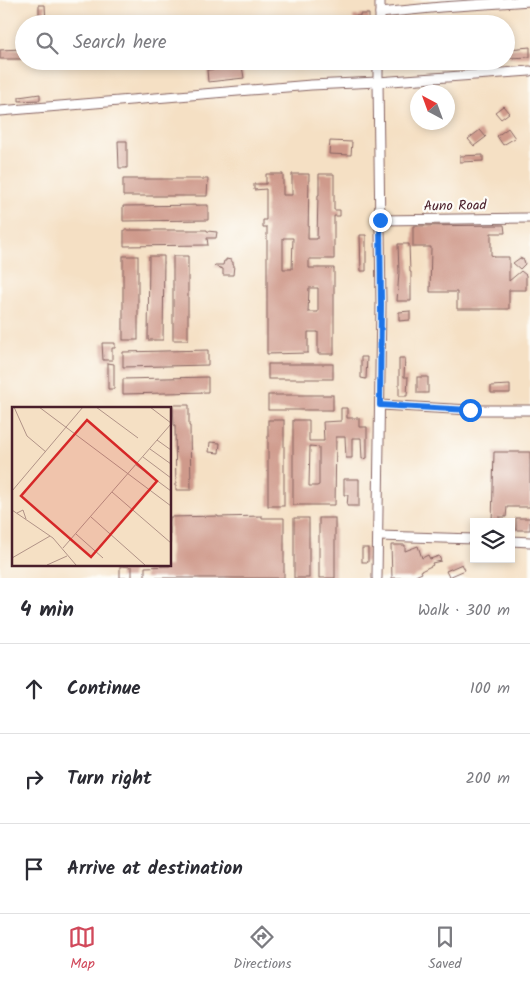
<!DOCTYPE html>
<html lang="en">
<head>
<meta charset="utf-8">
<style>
	:root { --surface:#fff; --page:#f7f7f7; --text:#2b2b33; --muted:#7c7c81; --line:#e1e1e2; --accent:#d1495b }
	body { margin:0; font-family:Kalam,sans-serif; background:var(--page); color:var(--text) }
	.controls { position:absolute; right:15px; bottom:15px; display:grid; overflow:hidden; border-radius:0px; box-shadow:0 2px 8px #0003 }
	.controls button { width:45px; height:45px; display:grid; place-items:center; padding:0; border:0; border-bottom:1px solid var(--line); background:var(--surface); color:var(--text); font:25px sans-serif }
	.compass { position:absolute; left:410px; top:85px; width:45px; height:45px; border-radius:50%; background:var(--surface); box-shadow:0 2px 8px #0003; rotate:319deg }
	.stop { position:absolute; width:15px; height:15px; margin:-11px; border:4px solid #1a73e8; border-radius:50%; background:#fff }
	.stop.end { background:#1a73e8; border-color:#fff; box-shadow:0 1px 5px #0008 }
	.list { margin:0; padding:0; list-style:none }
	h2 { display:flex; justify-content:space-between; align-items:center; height:65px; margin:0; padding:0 20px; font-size:21px }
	h2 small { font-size:16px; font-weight:400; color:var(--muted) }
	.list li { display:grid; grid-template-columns:32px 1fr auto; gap:15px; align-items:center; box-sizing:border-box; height:90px; padding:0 20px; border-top:1px solid var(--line) }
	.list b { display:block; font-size:19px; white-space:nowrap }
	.list em { font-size:16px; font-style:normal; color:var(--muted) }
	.icon { flex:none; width:28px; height:28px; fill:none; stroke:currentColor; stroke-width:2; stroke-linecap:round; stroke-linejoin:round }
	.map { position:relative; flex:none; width:530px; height:578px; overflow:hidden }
	.search { position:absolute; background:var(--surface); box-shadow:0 2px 8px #0003; left:15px; right:15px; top:15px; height:55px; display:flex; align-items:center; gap:12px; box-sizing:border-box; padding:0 18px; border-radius:28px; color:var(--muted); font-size:19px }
	.sheet { height:335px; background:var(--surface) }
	nav { display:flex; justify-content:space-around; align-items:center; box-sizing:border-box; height:70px; border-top:1px solid var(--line); background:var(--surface); font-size:14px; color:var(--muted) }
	nav a { display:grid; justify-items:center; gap:2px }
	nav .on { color:var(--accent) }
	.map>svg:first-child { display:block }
</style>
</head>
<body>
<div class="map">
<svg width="530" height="578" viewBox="0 0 530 578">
	<rect width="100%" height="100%" fill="#fdfcf7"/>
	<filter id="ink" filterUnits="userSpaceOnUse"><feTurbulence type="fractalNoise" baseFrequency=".02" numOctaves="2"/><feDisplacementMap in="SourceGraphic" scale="10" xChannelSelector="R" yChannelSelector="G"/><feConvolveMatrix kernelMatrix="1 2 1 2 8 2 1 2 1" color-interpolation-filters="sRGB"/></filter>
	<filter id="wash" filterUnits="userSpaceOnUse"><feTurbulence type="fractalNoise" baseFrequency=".0096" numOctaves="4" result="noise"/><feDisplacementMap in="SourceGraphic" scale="20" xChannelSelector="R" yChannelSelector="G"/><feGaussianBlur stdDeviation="1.12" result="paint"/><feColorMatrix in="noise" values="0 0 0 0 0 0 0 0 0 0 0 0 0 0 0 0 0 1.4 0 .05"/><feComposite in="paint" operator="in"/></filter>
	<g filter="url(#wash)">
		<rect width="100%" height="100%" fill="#f5e0c4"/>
		<g id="blocks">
			<g fill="#cf9a8b" fill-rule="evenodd">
				<polygon points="39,5 45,5 46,24 39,24"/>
				<polygon points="360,14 369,14 369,24 354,24 353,16 360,16"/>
				<polygon points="530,47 530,57 509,58 509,49"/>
				<polygon points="22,49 22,59 0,59 0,50"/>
				<polygon points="343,61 354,62 353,70 342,70"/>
				<polygon points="242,66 244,78 208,82 207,70"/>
				<polygon points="40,94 40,100 19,101 19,97"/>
				<polygon points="503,106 509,113 501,119 495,112"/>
				<polygon points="508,128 515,138 503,145 497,136"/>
				<polygon points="480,130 486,137 474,146 468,139"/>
				<polygon points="118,141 127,141 127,168 119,168"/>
				<polygon points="330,141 352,142 351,155 329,154"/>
				<polygon points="483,155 483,161 460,162 460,156"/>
				<path d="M266,174H283V195H292V174H309L308,239H317L318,195H319V174H334V210H340V216H334V259H309V268H334V354H318V332H308V353L267,354V227H263V220H266V189L254,190V184H266ZM283,238H293L292,269H283ZM309,288H318V312H308Z"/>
				<polygon points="123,179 208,179 207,196 123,196"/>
				<polygon points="208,205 208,220 123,221 123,206"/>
				<polygon points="504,225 505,233 491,233 491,255 494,256 494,257 509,257 509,281 521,271 526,275 526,290 509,290 509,309 457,309 457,292 430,292 431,247 413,247 413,226"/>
				<polygon points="124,230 207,230 207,231 217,232 216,238 207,238 208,245 124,246"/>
				<polygon points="360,235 366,235 366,271 361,271"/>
				<polygon points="398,244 409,244 410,272 411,272 411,301 397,301 399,272"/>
				<rect x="123" y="256" width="15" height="84"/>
				<polygon points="149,256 164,256 163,340 148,340"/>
				<rect x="173" y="256" width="15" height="84"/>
				<polygon points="520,258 524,260 525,264 520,269 513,263"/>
				<polygon points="226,259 231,260 231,262 233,262 233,265 234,265 233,275 223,275 223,269 214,266 215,265 223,265 224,261 226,261"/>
				<polygon points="410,311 410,320 399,321 399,312"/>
				<polygon points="102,343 115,343 115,348 112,348 112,360 103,360"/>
				<polygon points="208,350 208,365 123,367 123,352"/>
				<polygon points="361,357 367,357 366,379 361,378"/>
				<polygon points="399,358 405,358 404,377 408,377 407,396 399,396"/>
				<polygon points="108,363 114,364 114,389 108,389"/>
				<rect x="268" y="364" width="65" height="15"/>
				<polygon points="208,377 208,392 123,394 123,379"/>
				<rect x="417" y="377" width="11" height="16"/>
				<polygon points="510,385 510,393 491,393 491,386"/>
				<rect x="268" y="395" width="65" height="15"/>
				<polygon points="173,405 189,405 189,426 190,426 191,490 176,490 175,425 174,425"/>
				<path d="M341,408H347V418H359V427H367V458L362,459L361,438H352V458H346L345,437H336L335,505H293V420H309V441H324L323,422L341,421ZM310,446L319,447V485L317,486H309Z"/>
				<rect x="268" y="420" width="16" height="86"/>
				<polygon points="210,442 220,443 219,453 209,452"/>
				<polygon points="494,452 530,452 530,507 507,507 506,517 499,517 500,522 492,522"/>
				<polygon points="344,479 359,479 359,506 347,506 348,495 344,495"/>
				<polygon points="218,516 218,517 262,516 262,518 284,518 284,578 145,578 145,567 170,566 170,517"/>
				<rect x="294" y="518" width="15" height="60"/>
				<rect x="319" y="518" width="16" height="60"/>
				<rect x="516" y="518" width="14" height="12"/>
				<polygon points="391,545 405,545 405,551 418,546 422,558 428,555 430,559 439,556 441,561 432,563 433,565 421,571 422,573 411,578 392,578"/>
				<rect x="362" y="548" width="6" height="14"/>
				<polygon points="462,564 465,570 449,577 446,571"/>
				<polygon points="120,566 132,567 132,578 120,578"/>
			</g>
		</g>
	</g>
	<g filter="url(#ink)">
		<use href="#blocks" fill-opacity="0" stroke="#866361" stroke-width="1"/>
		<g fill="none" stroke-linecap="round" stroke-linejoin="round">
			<g stroke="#866361" stroke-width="11">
				<g id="minor">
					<polyline points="380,13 441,7 530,1"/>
					<polyline points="380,24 380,0"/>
					<polyline points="0,111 311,85 378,82 530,71"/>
					<polyline points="380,220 530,218"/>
					<polyline points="380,405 470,410 530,410"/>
					<polyline points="379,536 474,539"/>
					<polyline points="511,541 530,542"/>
					<polyline points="377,578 381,304 378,82 378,61"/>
				</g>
			</g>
			<use href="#minor" stroke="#fff" stroke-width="9"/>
		</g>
	</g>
	<g fill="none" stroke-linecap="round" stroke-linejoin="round" filter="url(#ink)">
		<polyline stroke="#1a73e8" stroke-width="6" points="380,220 381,304 380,405 470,410"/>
	</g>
	<g text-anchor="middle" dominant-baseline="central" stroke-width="4.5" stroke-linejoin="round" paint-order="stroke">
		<g font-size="14" fill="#4a1f2b" stroke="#fdfcf7">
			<text transform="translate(455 206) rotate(-1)">Auno Road</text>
		</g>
	</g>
	<g transform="translate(12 407)">
		<rect width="159" height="159" fill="#f5e0c4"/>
		<path fill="none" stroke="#b19387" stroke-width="1" d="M2,0L15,29L34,45M27,0L159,99M84,0L126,31M138,0L159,16M145,33L159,43M138,42L159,57M131,50L159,71M124,58L159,84M0,84L71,0M100,85L159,136M0,103L41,131L64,158M5,106L11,103L14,112M79,110L133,158M64,127L91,151M51,141L159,17M0,151L38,129M35,158L55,149"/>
		<path fill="#d62828" fill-opacity="0.15" stroke="#d62828" stroke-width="2.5" d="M75,13L145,74L79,150L9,89Z"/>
		<rect width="159" height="159" fill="none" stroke="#4a1f2b" stroke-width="2.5"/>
	</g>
</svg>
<div class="controls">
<button><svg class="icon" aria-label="layers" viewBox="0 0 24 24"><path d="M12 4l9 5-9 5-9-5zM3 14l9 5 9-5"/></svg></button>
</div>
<svg class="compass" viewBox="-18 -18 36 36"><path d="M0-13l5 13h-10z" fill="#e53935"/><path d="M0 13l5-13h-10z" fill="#7c7c81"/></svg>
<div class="stop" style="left:470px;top:410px"></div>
<div class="stop end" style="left:380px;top:220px"></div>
<div class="search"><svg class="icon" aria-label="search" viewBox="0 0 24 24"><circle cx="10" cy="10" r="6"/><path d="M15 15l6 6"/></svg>Search here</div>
</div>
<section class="sheet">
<h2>4 min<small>Walk · 300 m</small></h2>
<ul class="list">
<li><svg class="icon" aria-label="ahead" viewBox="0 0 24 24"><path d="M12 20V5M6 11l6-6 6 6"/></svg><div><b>Continue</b></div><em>100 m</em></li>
<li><svg class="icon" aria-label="right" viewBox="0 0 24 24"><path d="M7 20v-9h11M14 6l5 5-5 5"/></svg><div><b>Turn right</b></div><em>200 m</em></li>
<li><svg class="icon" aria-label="arrive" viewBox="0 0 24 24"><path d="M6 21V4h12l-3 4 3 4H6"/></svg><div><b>Arrive at destination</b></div></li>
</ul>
</section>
<nav>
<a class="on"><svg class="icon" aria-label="map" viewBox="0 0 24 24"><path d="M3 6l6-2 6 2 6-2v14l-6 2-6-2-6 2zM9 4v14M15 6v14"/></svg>Map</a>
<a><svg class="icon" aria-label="directions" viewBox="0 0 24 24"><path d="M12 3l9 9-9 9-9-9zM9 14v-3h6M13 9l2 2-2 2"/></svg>Directions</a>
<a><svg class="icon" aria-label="saved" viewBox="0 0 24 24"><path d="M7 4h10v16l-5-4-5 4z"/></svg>Saved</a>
</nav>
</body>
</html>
